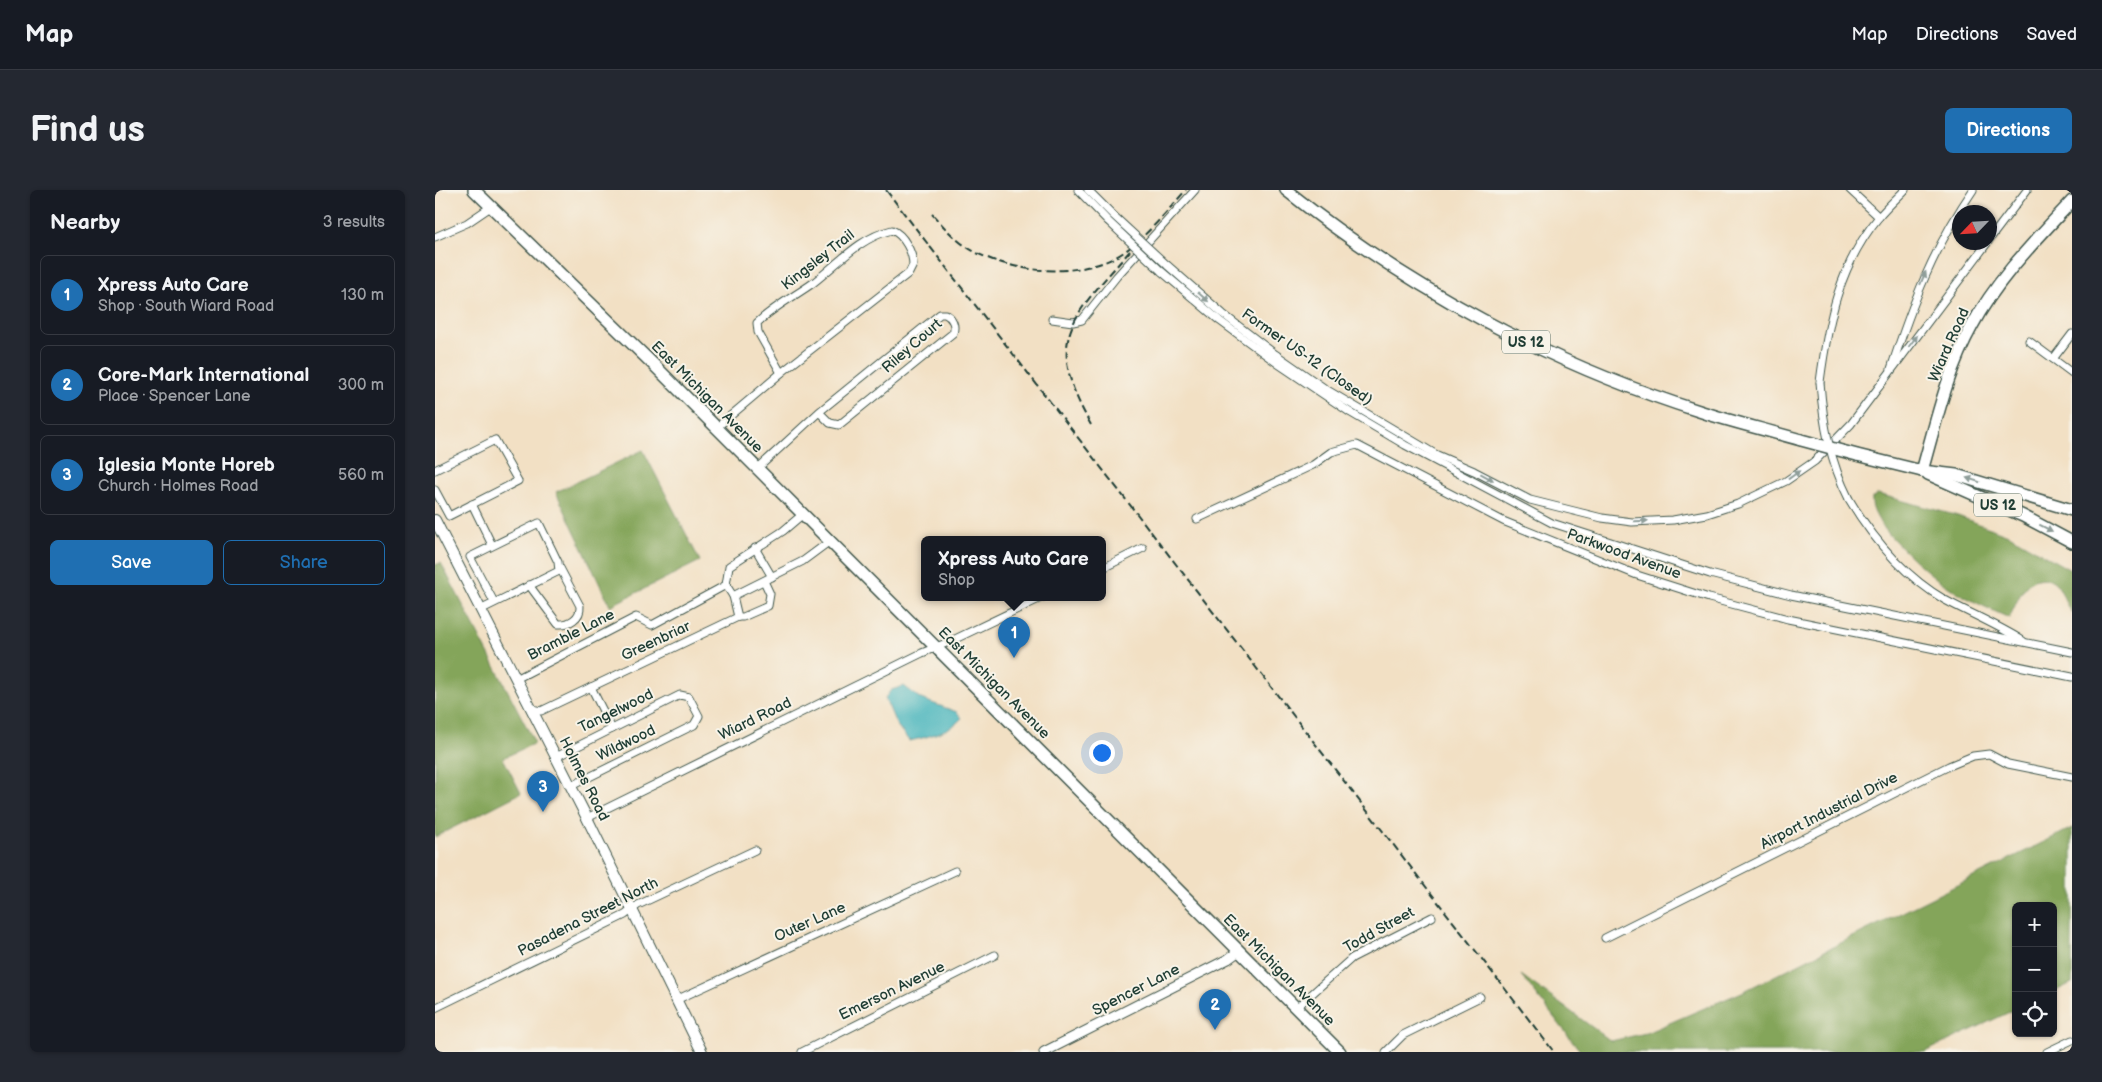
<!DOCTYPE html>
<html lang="en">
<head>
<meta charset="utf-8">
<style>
	:root { --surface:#171b24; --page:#242831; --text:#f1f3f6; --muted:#9ea1a6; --line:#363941; --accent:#1f6fb2 }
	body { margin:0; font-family:"Balsamiq Sans",sans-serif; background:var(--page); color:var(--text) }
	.controls { position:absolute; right:15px; bottom:15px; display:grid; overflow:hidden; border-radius:8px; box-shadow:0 1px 4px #0004 }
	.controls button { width:45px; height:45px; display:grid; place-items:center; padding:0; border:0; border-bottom:1px solid var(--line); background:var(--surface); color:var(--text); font:25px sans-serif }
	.compass { position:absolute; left:1517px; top:15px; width:45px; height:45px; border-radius:50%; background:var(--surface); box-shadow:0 1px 4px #0004; rotate:245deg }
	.you { position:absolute; left:666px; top:562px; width:18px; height:18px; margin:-12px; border:4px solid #fff; border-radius:50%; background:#1a73e8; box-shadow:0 0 0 8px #1a73e833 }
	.badge { display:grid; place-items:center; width:32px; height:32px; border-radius:50%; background:var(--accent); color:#fff; font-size:16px; font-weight:700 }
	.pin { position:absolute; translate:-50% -41px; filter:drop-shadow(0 1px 2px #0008) }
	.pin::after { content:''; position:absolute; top:26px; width:18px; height:15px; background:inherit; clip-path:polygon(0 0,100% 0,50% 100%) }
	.popup { position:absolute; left:486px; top:346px; width:185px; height:65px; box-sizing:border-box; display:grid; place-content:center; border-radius:8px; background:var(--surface); filter:drop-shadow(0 1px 4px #0005); font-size:16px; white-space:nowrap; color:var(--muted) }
	.popup b { font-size:19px; color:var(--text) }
	.popup::after { content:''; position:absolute; left:50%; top:100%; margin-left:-10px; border:10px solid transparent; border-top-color:var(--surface) }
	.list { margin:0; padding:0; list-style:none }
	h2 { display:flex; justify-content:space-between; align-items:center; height:65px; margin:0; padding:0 20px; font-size:21px }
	h2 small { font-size:16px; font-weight:400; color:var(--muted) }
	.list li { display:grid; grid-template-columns:32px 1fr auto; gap:15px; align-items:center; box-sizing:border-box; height:80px; margin:0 10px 10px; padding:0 10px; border:1px solid var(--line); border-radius:8px }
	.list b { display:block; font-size:19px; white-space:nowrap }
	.list p { margin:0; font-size:16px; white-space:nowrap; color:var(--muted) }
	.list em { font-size:16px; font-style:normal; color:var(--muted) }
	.actions { display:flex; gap:10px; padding:15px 20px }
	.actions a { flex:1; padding:11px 0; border:1px solid var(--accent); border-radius:8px; text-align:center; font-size:18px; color:var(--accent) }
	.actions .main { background:var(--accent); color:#fff }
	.icon { flex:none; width:28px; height:28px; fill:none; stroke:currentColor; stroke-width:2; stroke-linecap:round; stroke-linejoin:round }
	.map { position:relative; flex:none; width:1637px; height:862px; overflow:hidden; border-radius:8px }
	header { display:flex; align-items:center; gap:30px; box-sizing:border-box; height:70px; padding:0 25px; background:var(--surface); border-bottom:1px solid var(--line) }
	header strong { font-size:24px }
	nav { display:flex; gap:28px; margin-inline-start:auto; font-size:18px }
	.intro { display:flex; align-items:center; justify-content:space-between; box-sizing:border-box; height:120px; padding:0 30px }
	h1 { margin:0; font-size:35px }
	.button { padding:12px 22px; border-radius:8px; background:var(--accent); color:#fff; font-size:18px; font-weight:700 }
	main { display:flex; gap:30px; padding:0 30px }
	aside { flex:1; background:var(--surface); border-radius:8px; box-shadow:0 1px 4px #0004 }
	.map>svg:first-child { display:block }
</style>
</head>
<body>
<header>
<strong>Map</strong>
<nav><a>Map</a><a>Directions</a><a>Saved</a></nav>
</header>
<div class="intro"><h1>Find us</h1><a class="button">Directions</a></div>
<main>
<aside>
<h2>Nearby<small>3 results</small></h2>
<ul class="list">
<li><span class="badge">1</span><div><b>Xpress Auto Care</b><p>Shop · South Wiard Road</p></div><em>130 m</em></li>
<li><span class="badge">2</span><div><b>Core-Mark International</b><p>Place · Spencer Lane</p></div><em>300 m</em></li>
<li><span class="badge">3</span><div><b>Iglesia Monte Horeb</b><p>Church · Holmes Road</p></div><em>560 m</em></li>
</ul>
<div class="actions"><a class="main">Save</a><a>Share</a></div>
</aside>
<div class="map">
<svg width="1637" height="862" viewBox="0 0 1637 862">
	<rect width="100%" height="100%" fill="#f7f3e8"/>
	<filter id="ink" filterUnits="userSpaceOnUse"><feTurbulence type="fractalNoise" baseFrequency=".02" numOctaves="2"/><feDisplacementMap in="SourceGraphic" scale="10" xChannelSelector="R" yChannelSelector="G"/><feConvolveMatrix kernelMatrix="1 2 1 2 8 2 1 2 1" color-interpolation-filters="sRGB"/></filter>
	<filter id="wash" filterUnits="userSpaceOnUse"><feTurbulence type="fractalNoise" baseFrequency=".0096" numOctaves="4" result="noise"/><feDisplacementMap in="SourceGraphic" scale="20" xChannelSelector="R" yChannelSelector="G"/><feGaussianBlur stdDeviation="1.12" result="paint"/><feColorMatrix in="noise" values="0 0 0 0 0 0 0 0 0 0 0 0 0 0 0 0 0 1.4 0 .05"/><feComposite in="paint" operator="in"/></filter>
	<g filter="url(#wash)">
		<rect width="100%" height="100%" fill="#f2e0c4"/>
		<g fill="#84a55a" stroke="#527147">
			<polygon points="208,260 265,371 175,416 121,302"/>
			<path d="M1443,304L1523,326L1576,346L1637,381V423C1630,415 1629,404 1622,395C1619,391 1617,390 1612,389C1589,384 1583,412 1574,428C1550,417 1523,405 1502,389C1483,374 1433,332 1437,308Z"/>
			<polygon points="6,373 100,553 68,568 86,603 0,647 0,375"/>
			<polygon points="1637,638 1637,793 1618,802 1618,716 1581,716 1581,819 1490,862 1146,862 1086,785 1176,851 1211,843 1307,802"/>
		</g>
		<path fill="#43b3bb" stroke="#317878" d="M469,496L486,509L522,522L527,528C516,541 490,548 474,551L461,534L450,508L456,500Z"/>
	</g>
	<g filter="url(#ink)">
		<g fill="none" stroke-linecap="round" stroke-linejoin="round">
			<g stroke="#3f554a" stroke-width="9">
				<g id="minor">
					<polyline points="643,0 673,31"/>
					<polyline points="653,0 679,26"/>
					<polyline points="1415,0 1444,27"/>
					<path d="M457,40C469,45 478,63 478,75L474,83L346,183L323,142L322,133C338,117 360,106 378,93C404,73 424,48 457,40Z"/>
					<polyline points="0,47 32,33 57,16"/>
					<polyline points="1554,50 1592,0"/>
					<polyline points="732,75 788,124 840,164 889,198 1002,265 1039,281 1095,310 1167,328 1197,332 1238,330 1272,324 1303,314 1351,291 1380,271 1416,234 1553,52"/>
					<polyline points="726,81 785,131 842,173 916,223 970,255 1117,333 1275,384 1356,405 1637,462"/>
					<polyline points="617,129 638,132 647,130 682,86 760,0"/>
					<polyline points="1594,151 1637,183"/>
					<polyline points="1618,169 1637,144"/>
					<path d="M1456,179C1477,114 1499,57 1538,0"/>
					<path d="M1385,192C1393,131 1404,76 1443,28C1451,18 1461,9 1470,0"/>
					<polyline points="281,238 346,183"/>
					<path d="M322,279L384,222L505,124H510C517,127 521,135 518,143L404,235L395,233L384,222"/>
					<polyline points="0,280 60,250 83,291 14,326 0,300"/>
					<path d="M1414,309C1438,349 1469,386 1510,410C1536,424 1563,435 1588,451"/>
					<polyline points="37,314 57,355"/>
					<polyline points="762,329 878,275 896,262 922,255 1068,331 1202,385 1274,408 1353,429 1637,487"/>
					<polyline points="320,358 337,387"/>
					<polyline points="668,378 708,358"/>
					<path d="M94,395L123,434C134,435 146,428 145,416L125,378"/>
					<polyline points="291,395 298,406 303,427"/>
					<polyline points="298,406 368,371 395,351"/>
					<polyline points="45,420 124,381 123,372 104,333 35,367 59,412"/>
					<polyline points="81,489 201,427 217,435 291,395 294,376 348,341 368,324"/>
					<polyline points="156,497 177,539"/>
					<polyline points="97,519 106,521 303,427 308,427 333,416 335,404 329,391"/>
					<polyline points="121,567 245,505 254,507 264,526 259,535 136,596"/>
					<polyline points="152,628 487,463 516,451 608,407"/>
					<polyline points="1170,748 1514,576 1538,566 1554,564 1573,574 1637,587"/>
					<polyline points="241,810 520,681"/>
					<polyline points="0,818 190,725 203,715 320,660"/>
					<polyline points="861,818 917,768 997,727"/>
					<polyline points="367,862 560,765"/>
					<polyline points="951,862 968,845 1045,807"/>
					<polyline points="1612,862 1637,850"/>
				</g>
			</g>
			<g stroke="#3f554a" stroke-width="11">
				<polyline id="tertiary" points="609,862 793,769 804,761"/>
			</g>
			<g stroke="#3f554a" stroke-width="12">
				<polyline id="secondary" points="0,330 152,628 267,862"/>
			</g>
			<g stroke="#3f554a" stroke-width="14">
				<g id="primary">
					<polyline points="39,0 220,176 905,862"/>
					<path d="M1487,281C1501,232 1512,181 1537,136C1562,89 1601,50 1637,11"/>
				</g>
			</g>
			<g stroke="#3f554a" stroke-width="14">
				<g id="trunk">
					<path d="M851,0C973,98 1115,174 1264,221C1297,232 1332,240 1366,250"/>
					<polyline points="1422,265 1487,281 1521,285 1637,320"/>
					<polyline points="1493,284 1588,326 1637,352"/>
				</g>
			</g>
			<use href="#minor" stroke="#fff" stroke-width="7"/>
			<use href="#tertiary" stroke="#fff" stroke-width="9"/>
			<use href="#secondary" stroke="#fff" stroke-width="10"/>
			<use href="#primary" stroke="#fff" stroke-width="11"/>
			<use href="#trunk" stroke="#fff" stroke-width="11"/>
			<g stroke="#1f3d34" stroke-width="2" stroke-dasharray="8 4" stroke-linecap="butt">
				<polyline points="451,0 1119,862"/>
				<path d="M497,24C510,38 523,53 540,62C581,84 649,89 689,62C713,45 732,21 751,0"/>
				<path d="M656,235C607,149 638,126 695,61"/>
			</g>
			<g stroke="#3f554a" stroke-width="9" stroke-linecap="butt">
				<g id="minor-bridge">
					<polyline points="679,26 732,75"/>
					<polyline points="673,31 726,81"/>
					<path d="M1385,192C1388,233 1395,272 1414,309"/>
				</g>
			</g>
			<g stroke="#3f554a" stroke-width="14" stroke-linecap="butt">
				<polyline id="trunk-bridge" points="1366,250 1422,265"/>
			</g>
			<use href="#minor-bridge" stroke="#fff" stroke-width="7"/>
			<use href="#trunk-bridge" stroke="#fff" stroke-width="11"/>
		</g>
		<defs><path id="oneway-solid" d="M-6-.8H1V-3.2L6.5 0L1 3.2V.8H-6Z" transform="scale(1.25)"/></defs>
		<g fill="#8f9e9a">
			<use href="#oneway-solid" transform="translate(1488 88) rotate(-67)"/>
			<use href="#oneway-solid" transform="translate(768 107) rotate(41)"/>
			<use href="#oneway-solid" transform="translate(1478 151) rotate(-53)"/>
			<use href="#oneway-solid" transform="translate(1359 285) rotate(-36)"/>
			<use href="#oneway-solid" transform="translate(1052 287) rotate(28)"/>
			<use href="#oneway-solid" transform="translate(1538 290) rotate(-163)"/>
			<use href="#oneway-solid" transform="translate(1206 331) rotate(-2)"/>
			<use href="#oneway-solid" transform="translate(1611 338) rotate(27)"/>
		</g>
	</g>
	<g text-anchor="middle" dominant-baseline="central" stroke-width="4" stroke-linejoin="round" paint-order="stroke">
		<g fill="#f7f3e8" stroke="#60746a" stroke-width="1">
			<rect x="1067" y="140.5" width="48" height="23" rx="4"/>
			<rect x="1539" y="303.5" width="48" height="23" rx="4"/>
		</g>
		<g font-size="14" font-weight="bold" fill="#1f3d34">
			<text x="1091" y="152">US 12</text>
			<text x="1563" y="315">US 12</text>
		</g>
		<g font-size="15" fill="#1f3d34" stroke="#f7f3e8">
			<text transform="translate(383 70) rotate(-38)">Kingsley Trail</text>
			<text transform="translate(1514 155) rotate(-66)">Wiard Road</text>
			<text transform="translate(477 156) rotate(-41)">Riley Court</text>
			<text transform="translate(872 167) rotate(35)">Former US-12 (Closed)</text>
			<text transform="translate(272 207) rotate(45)">East Michigan Avenue</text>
			<text transform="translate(1189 364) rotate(20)">Parkwood Avenue</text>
			<text transform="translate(136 445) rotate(-27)">Bramble Lane</text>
			<text transform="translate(221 451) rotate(-25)">Greenbriar</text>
			<text transform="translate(559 493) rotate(45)">East Michigan Avenue</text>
			<text transform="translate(181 521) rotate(-26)">Tangelwood</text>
			<text transform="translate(320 529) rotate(-26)">Wiard Road</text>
			<text transform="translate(191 553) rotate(-26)">Wildwood</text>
			<text transform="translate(149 589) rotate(63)">Holmes Road</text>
			<text transform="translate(1394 621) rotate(-27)">Airport Industrial Drive</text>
			<text transform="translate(153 727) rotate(-27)">Pasadena Street North</text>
			<text transform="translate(375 732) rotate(-24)">Outer Lane</text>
			<text transform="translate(944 740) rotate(-29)">Todd Street</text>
			<text transform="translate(844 780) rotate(45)">East Michigan Avenue</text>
			<text transform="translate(701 800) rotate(-27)">Spencer Lane</text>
			<text transform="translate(457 801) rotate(-26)">Emerson Avenue</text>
		</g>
	</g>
</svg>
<div class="controls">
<button>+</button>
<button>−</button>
<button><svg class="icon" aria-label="locate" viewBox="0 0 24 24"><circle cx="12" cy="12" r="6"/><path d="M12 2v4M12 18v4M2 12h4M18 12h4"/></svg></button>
</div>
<svg class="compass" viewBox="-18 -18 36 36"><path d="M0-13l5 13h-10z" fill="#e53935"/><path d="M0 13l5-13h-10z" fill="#9ea1a6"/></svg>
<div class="you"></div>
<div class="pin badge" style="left:579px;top:468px">1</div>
<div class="popup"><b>Xpress Auto Care</b>Shop</div>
<div class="pin badge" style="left:780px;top:840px">2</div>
<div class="pin badge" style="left:108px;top:622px">3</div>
</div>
</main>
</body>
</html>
